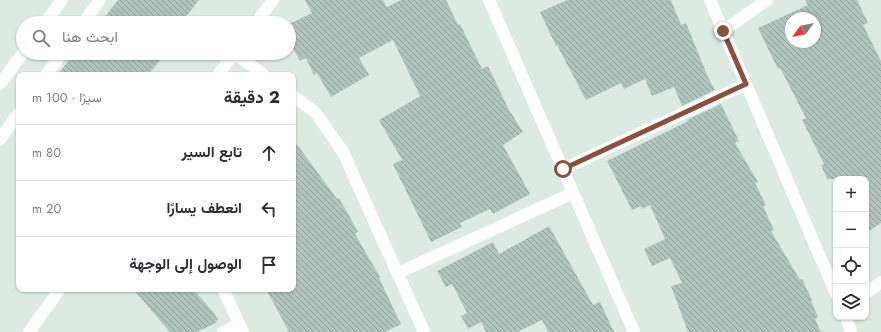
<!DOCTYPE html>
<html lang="ar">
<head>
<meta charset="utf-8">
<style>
	:root { --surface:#fff; --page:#f2f2f3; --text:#2b2b33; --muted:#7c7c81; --line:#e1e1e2 }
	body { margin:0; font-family:Jost,Vazirmatn,sans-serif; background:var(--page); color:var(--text); direction:rtl }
	.controls { position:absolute; right:12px; bottom:12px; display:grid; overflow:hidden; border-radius:8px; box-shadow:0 1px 3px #0004 }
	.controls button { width:36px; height:36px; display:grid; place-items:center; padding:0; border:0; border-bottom:1px solid var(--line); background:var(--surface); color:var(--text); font:20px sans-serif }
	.compass { position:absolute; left:785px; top:12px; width:36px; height:36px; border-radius:50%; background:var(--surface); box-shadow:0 1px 3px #0004; rotate:237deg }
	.stop { position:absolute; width:12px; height:12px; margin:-9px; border:3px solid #8a503c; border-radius:50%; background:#fff }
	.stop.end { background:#8a503c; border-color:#fff; box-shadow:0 1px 4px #0008 }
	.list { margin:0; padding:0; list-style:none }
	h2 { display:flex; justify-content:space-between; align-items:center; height:52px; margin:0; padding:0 16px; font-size:17px }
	h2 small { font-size:13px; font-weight:400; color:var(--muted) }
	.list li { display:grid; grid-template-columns:26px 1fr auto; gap:12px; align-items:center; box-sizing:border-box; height:56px; padding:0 16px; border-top:1px solid var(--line) }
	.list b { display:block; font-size:15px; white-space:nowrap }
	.list em { font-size:13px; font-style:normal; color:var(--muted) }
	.icon { flex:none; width:22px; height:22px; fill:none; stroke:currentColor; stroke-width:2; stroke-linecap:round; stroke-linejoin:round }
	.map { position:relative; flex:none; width:881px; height:332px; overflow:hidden; direction:ltr }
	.search { position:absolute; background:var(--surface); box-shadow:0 1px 3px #0004; left:16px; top:16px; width:280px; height:44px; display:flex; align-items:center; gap:10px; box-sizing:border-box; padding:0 14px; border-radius:22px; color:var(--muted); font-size:15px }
	.panel { position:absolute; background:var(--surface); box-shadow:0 1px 3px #0004; left:16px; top:72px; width:280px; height:220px; border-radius:8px; direction:rtl }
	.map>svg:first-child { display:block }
</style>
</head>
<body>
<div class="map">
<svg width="881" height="332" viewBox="0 0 881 332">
	<defs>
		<pattern id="building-back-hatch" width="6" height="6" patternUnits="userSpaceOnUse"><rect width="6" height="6" fill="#b1c5be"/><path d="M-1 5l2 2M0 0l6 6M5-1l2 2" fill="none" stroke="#8fa19b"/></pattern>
	</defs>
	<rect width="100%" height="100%" fill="#dceae4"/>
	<g fill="url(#building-back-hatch)" fill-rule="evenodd">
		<polygon points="118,0 199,0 181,23 100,23"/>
		<polygon points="305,0 383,0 387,7 401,0 446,0 458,25 460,24 482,69 488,66 508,108 523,132 503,145 530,194 493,214 490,209 460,223 462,227 431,242 393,164 402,160 379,120 420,96 393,40 359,58 369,75 331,97 317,73 314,75 306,58 300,61 289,41 289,24 312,13"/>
		<polygon points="567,0 671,0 681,25 686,23 708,77 715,90 682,106 674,87 652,96 645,79 624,89 621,83 586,100 557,45 556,46 540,12"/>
		<path d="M805,0H857L868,23L863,25L881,61V223L866,233V179H827L821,165L824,164L802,120L806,118L780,68L778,69L758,28L808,5ZM791,18H815V42H791Z"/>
		<polygon points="75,53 166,53 148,75 57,75"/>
		<polygon points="721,104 739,141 735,143 758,182 755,183 766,205 763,206 774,230 771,231 800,280 802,279 812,300 811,301 818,317 815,319 821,332 688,332 671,286 682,283 670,258 652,266 644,249 665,239 650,205 642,209 641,206 632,210 607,161 688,121 687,120"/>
		<polygon points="293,139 337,199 339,198 358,232 355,234 380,277 379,278 401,324 385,332 289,332 266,289 293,289"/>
		<polygon points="549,226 593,305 600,302 614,332 548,332 542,320 517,332 486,332 481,322 468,329 461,316 467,313 452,284 446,287 437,271 493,242 499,254"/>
		<polygon points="133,289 193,289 215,314 218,320 214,324 197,332 170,332"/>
	</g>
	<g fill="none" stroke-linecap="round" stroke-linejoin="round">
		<g stroke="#fff" stroke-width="12">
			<polyline points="489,0 634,332"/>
			<polyline points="710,0 836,294"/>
			<polyline points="256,23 273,0"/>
			<polyline points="723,31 767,0"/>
			<polyline points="234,53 264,75"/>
			<polyline points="218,75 234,53"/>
			<polyline points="293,96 315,112 343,152 424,332"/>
			<polyline points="563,169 746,84"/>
			<polyline points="398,273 573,193"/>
			<polyline points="223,289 243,332"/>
			<polyline points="866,293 881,282"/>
			<polyline points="846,317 851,332"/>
			<polyline points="29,332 60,289"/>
			<polyline points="223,332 239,324"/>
		</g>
		<g stroke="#fff" stroke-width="12">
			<polyline points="45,23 62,0"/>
			<polyline points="83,23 100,0"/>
			<polyline points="46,75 62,53"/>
			<polyline points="0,84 23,53"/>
			<polyline points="0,139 19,113"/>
		</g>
	</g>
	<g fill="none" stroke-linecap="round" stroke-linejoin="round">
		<polyline stroke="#8a503c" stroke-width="5" points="563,169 746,84 723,31"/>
	</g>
</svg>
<div class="controls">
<button>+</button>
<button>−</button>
<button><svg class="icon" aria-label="locate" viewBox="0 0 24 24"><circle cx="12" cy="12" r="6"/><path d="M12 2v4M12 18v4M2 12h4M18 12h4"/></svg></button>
<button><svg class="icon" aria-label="layers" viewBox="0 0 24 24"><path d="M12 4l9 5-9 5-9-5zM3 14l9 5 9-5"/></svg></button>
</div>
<svg class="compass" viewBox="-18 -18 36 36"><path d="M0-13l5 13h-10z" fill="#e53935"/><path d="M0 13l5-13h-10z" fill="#7c7c81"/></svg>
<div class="stop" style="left:563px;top:169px"></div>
<div class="stop end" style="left:723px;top:31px"></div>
<div class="search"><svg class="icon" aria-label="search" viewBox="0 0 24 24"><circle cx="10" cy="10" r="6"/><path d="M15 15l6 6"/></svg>ابحث هنا</div>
<section class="panel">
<h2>2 دقيقة<small>سيرًا · 100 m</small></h2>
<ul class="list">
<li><svg class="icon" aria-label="ahead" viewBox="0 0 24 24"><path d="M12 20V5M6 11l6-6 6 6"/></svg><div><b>تابع السير</b></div><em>80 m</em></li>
<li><svg class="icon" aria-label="left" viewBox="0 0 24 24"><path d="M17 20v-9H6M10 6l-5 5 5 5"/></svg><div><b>انعطف يسارًا</b></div><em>20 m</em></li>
<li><svg class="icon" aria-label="arrive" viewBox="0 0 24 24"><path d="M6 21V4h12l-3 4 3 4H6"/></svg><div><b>الوصول إلى الوجهة</b></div></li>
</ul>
</section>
</div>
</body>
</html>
